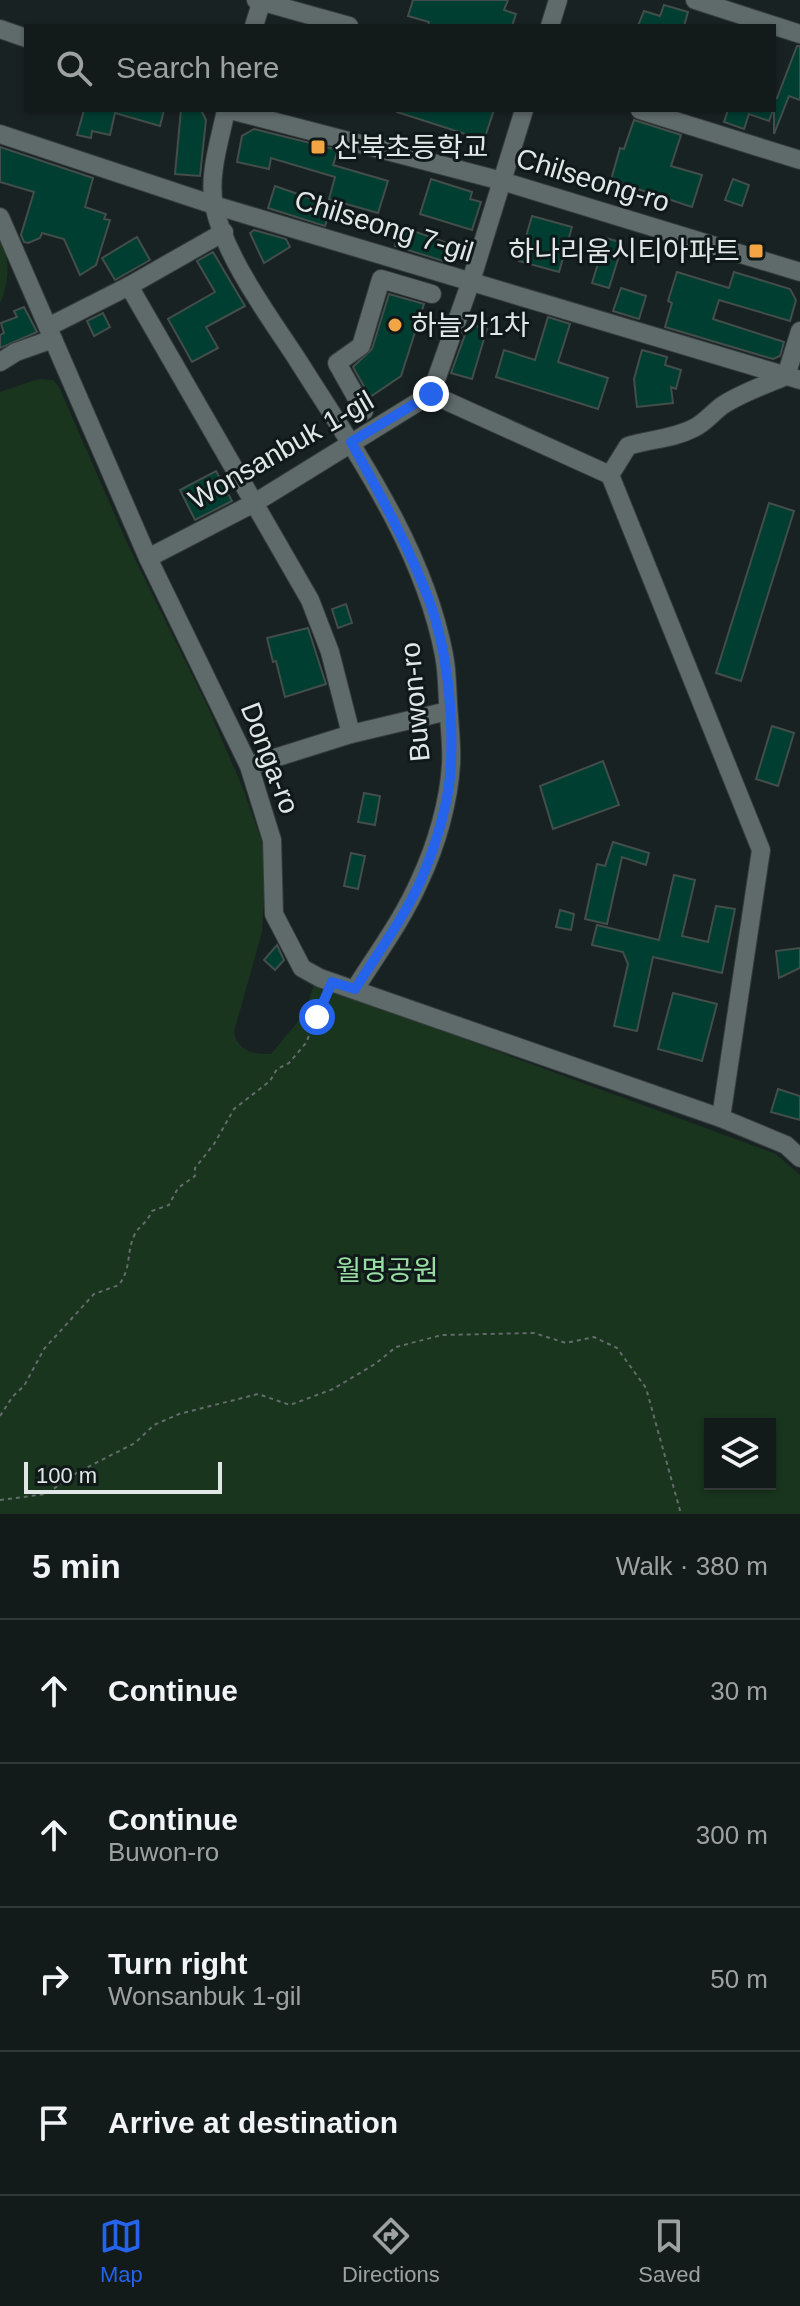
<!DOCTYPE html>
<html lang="en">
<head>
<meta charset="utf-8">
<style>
	:root { --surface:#131a1a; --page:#202727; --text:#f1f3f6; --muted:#9da1a2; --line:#323839; --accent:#2563eb }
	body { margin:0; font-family:Arial,"Noto Sans KR",sans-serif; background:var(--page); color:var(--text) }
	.controls { position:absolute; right:24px; bottom:24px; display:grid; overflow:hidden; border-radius:0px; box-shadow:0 2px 6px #0004 }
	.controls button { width:72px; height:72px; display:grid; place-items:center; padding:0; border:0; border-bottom:2px solid var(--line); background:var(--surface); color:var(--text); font:40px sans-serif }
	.scale { position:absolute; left:24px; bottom:20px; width:198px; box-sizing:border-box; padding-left:8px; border:4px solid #e1e7e7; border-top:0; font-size:22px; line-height:28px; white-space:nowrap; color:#e1e7e7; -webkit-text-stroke:6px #101919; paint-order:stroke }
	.stop { position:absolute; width:24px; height:24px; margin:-18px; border:6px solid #2563eb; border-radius:50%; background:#fff }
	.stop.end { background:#2563eb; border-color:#fff; box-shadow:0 2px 8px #0008 }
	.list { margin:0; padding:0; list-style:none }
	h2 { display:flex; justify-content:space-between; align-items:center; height:104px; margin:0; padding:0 32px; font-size:34px }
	h2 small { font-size:26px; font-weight:400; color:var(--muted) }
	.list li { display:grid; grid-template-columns:52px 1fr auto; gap:24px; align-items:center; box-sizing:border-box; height:144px; padding:0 32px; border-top:2px solid var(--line) }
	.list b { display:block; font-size:30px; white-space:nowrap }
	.list p { margin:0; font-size:26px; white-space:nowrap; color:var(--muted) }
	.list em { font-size:26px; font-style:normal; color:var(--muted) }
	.icon { flex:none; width:44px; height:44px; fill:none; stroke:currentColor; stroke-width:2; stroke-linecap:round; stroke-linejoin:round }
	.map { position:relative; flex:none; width:800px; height:1514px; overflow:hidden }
	.search { position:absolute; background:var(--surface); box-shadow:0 2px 6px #0004; left:24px; right:24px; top:24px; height:88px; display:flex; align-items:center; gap:20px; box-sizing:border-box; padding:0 28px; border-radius:0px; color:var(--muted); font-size:30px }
	.sheet { height:680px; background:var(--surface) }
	nav { display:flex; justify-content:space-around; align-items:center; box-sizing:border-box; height:112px; border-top:2px solid var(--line); background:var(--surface); font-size:22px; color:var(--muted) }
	nav a { display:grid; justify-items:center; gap:4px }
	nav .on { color:var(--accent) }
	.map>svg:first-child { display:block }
</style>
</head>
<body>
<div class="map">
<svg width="800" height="1514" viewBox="0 0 800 1514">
	<rect width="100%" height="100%" fill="#192223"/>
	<g fill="#19351e" fill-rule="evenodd">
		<path d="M0,237C10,259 10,281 0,303Z"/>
		<path d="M38,379L53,380L59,387L128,545L207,705L244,791L262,842L265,877L262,932L234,1032C238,1052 253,1054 271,1054L305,1013L314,984L776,1154L800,1175V1514H0V392ZM710,1424H770V1484H710Z"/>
	</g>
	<g fill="#003e32" stroke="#434d49" stroke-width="2">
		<polygon points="413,0 508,0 504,10 516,14 512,26 428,26 429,22 408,16"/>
		<polygon points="664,5 688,12 684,26 638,26 644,11 660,16"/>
		<polygon points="797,46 800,46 800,100 789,96 774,134 774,97 777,98"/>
		<polygon points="84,110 164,110 160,126 115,113 110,135 92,131 91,138 77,135"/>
		<polygon points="181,110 201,110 206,120 200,176 175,174"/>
		<polygon points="397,110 494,110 484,140 397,112"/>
		<polygon points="728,110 773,110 769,121 749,114 744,129 724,122"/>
		<polygon points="634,120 681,135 671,166 702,175 692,207 611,180 620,148 624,149"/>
		<polygon points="254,129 338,150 333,165 388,181 378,213 329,199 335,177 271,158 269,169 237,162 242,136"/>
		<polygon points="0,147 93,178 85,207 106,214 104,219 110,220 96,265 80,275 64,239 42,233 40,238 28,243 24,242 21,235 34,192 0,182"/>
		<polygon points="431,179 472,192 470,199 481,202 472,230 420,214"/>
		<polygon points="733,179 749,185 742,206 725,200"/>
		<polygon points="275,186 332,206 325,226 268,208"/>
		<polygon points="532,216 572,227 559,272 519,261"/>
		<polygon points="399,226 459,247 453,264 395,246"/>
		<polygon points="254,230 286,239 290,247 264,263 250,233"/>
		<polygon points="137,237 150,260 115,280 102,258"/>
		<polygon points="606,238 623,243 609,288 592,283"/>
		<polygon points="213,252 245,306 206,327 218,348 192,362 168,319 215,292 197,261"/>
		<polygon points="677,272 729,288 734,272 790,289 796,300 790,321 719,300 713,319 784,342 780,356 773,359 665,327 672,303 668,301"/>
		<polygon points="621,288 646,296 639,319 613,311"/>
		<polygon points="389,294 424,304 401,376 370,397 353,367 372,349"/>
		<polygon points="24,307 37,332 0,348 0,335 4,333 1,323 17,317 14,311"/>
		<polygon points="103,313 110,327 94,336 87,321"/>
		<polygon points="548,317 570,324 558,362 608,378 598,409 496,377 504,350 535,360"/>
		<polygon points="469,324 487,329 472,379 451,373"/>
		<polygon points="642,350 667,357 665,365 681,370 676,389 671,387 673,403 637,407 634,379"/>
		<polygon points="216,471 232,501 195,520 180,490"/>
		<polygon points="769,503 794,511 741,681 716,673"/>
		<polygon points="346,604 352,623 338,628 332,609"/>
		<polygon points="308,628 326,684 285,697 276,661 273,662 267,638"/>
		<polygon points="772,726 794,733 778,786 756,779"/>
		<polygon points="603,761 619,805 553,829 540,786"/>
		<polygon points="364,793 380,796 375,825 358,822"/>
		<polygon points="613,842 649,853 646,865 622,857 607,924 585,919 597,864 605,866"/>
		<polygon points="351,853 365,856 358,889 344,886"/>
		<polygon points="674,875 695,880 682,936 708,942 716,906 735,909 722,973 653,957 637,1031 614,1026 628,964 623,952 592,945 597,925 659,940"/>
		<polygon points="560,910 574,914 571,930 556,927"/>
		<polygon points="277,945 284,960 275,970 264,960"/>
		<polygon points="800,948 800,968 779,978 776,951"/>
		<polygon points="673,993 717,1004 702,1061 658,1049"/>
		<polygon points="778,1089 800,1096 800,1120 771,1112"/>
	</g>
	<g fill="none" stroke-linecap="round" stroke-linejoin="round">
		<g stroke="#353c3c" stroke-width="20">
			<g id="minor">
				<polyline points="256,0 349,26"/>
				<polyline points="695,0 800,34"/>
				<polyline points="254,26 262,0"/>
				<polyline points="550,26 558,0"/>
				<polyline points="0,29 26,38"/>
				<path d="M226,110C220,140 208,175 214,205C224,256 269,316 297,359C355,451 423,546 444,655C448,675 447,696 449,716C450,731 452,748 451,764C449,802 436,846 420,880C403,919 377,954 355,989"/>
				<polyline points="230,110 502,181 800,272"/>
				<polyline points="640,110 800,160"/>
				<polyline points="0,134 214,205 800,380"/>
				<polyline points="0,217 148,558 249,766 272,840 274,914 302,968 320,978 721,1118 786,1145 800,1158"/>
				<polyline points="129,286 310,600 330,652 351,734"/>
				<polyline points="48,327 129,286 224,232"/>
				<polyline points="0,362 16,352 53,339"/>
				<polyline points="786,376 800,331"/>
				<path d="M431,394L610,475L628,446C650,439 673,439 694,428C705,423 713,412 723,405C743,392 765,385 786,376"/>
				<polyline points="364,411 337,363 361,346 381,279 432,294"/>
				<polyline points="610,475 761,850 721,1118"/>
				<polyline points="148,558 256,502 431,394 471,281 524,110"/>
				<polyline points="249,766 351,734 448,711"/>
			</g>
		</g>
		<g stroke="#636b6b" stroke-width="2" stroke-dasharray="4 4" stroke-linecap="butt">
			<path d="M0,1416L13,1396L24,1386L44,1349L94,1294L119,1285C132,1266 126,1254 134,1236C137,1227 146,1225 152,1211L169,1205L178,1188L195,1176V1168L214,1144L234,1109L270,1081L277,1069L289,1063L306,1043L325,996"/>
			<polyline points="0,1500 46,1494 78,1472 135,1443 154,1425 179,1414 258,1394 290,1405 333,1389 375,1364 396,1347 442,1335 534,1333 566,1343 594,1337 617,1348 646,1388 681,1514"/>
		</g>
		<use href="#minor" stroke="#5f6a6b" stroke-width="18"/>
	</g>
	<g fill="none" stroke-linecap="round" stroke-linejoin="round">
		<path stroke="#2563eb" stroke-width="10" d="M317,1017L332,982L355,989C377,954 404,918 421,880C436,845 450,800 451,762C453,711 447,648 429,600C408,545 380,494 351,442L431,394"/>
	</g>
	<g fill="#f3a443" stroke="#101919" stroke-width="3">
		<rect x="310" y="139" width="16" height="16" rx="4"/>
		<rect x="748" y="243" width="16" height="16" rx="4"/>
		<circle cx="395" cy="325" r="8"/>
	</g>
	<g text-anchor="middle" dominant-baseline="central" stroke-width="6" stroke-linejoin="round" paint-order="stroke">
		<g font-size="28" fill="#e1e7e7" stroke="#101919" text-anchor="start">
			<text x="334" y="147">산북초등학교</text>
			<text x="740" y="251" text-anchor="end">하나리움시티아파트</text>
			<text x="411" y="325">하늘가1차</text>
		</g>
		<g font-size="28" fill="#e1e7e7" stroke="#101919">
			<text transform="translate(593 180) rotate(17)">Chilseong-ro</text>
			<text transform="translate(384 226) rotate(17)">Chilseong 7-gil</text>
			<text transform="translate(281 450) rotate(-30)">Wonsanbuk 1-gil</text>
			<text transform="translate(415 702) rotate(-95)">Buwon-ro</text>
			<text transform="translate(270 758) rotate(69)">Donga-ro</text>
		</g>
		<g font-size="28" fill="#99dea3" stroke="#101919">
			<text x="387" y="1270">월명공원</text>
		</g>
	</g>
</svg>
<div class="controls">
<button><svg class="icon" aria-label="layers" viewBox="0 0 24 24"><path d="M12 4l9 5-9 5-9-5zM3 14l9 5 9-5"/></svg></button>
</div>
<div class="scale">100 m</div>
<div class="stop" style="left:317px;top:1017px"></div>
<div class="stop end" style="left:431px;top:394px"></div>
<div class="search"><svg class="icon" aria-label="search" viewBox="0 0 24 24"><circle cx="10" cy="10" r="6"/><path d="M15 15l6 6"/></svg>Search here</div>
</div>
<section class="sheet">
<h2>5 min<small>Walk · 380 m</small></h2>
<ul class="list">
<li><svg class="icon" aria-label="ahead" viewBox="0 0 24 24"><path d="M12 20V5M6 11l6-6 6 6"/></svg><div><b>Continue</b></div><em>30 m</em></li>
<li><svg class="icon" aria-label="ahead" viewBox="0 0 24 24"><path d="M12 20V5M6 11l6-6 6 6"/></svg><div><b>Continue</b><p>Buwon-ro</p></div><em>300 m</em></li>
<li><svg class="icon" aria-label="right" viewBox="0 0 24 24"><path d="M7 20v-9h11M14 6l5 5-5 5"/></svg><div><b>Turn right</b><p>Wonsanbuk 1-gil</p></div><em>50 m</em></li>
<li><svg class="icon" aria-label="arrive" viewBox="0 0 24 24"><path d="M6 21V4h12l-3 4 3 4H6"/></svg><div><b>Arrive at destination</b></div></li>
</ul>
</section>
<nav>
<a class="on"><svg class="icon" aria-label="map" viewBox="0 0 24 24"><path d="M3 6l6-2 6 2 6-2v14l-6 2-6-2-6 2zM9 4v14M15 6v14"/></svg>Map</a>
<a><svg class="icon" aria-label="directions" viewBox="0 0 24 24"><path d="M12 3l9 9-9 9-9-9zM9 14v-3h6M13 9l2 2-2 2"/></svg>Directions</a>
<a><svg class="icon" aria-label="saved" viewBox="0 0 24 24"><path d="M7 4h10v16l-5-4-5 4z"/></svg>Saved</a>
</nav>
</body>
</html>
